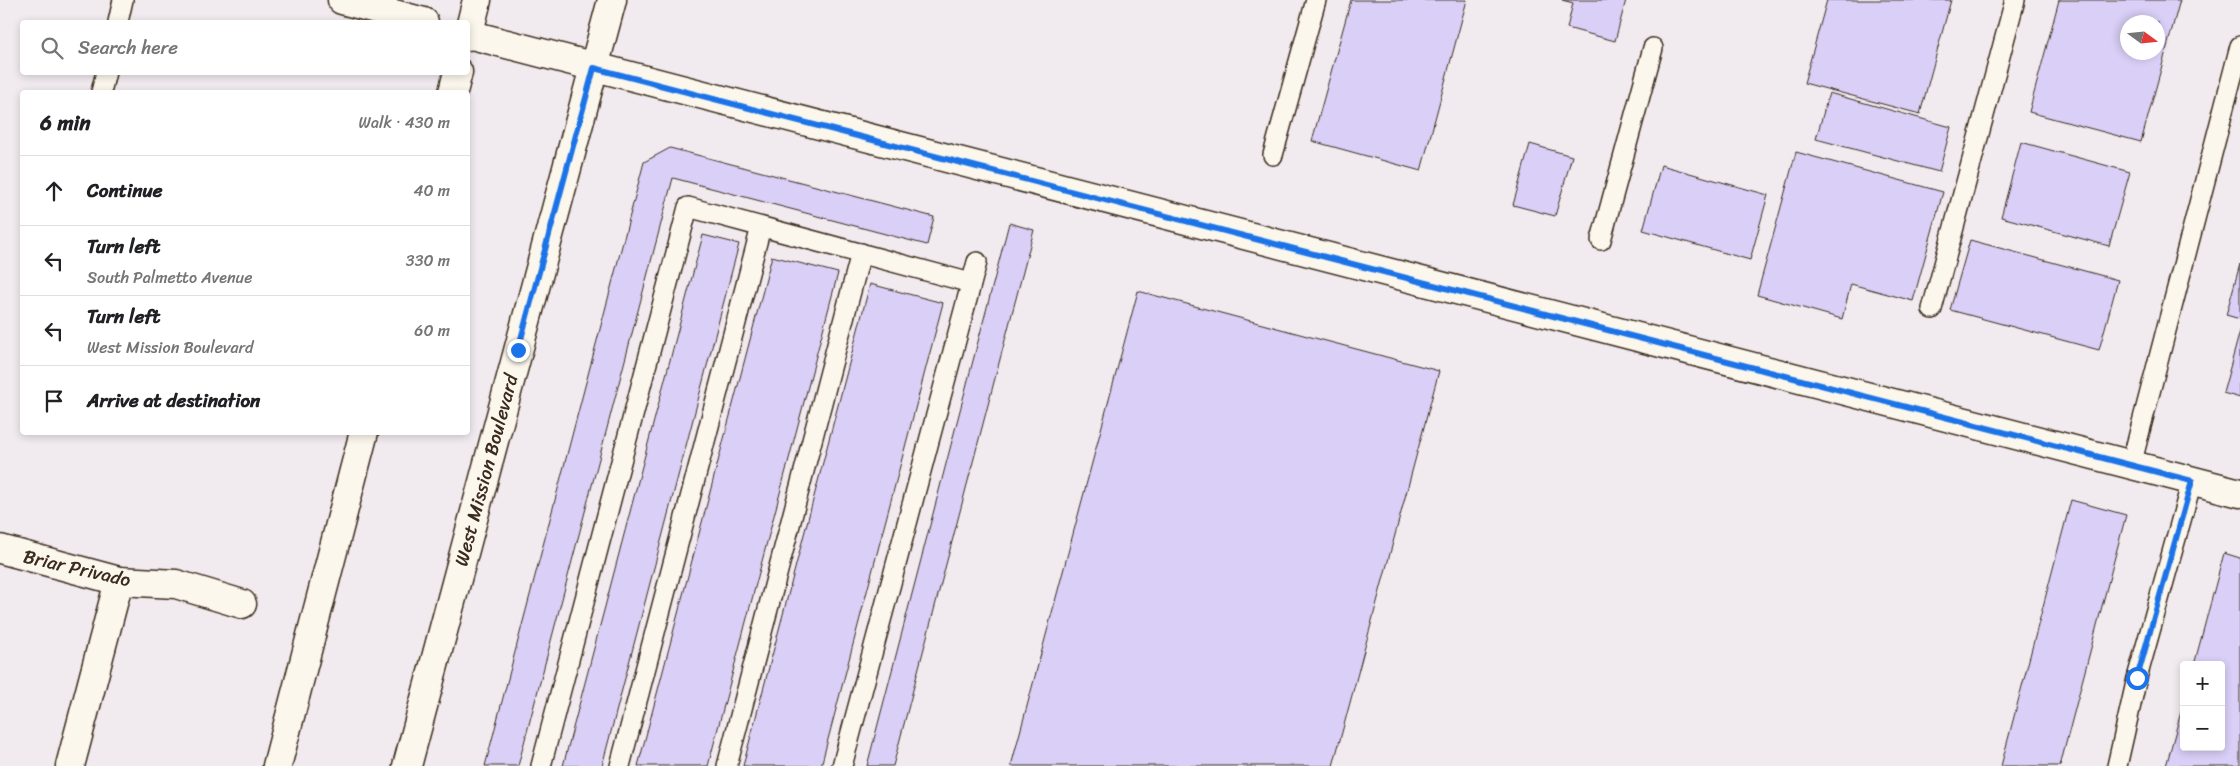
<!DOCTYPE html>
<html lang="en">
<head>
<meta charset="utf-8">
<style>
	:root { --surface:#fff; --page:#f6f6f6; --text:#202124; --muted:#757577; --line:#e0e0e0 }
	body { margin:0; font-family:Sriracha,sans-serif; background:var(--page); color:var(--text) }
	.controls { position:absolute; right:15px; bottom:15px; display:grid; overflow:hidden; border-radius:5px; box-shadow:0 2px 8px #0003 }
	.controls button { width:45px; height:45px; display:grid; place-items:center; padding:0; border:0; border-bottom:1px solid var(--line); background:var(--surface); color:var(--text); font:25px sans-serif }
	.compass { position:absolute; left:2120px; top:15px; width:45px; height:45px; border-radius:50%; background:var(--surface); box-shadow:0 2px 8px #0003; rotate:105deg }
	.stop { position:absolute; width:15px; height:15px; margin:-11px; border:4px solid #1a73e8; border-radius:50%; background:#fff }
	.stop.end { background:#1a73e8; border-color:#fff; box-shadow:0 1px 5px #0008 }
	.list { margin:0; padding:0; list-style:none }
	h2 { display:flex; justify-content:space-between; align-items:center; height:65px; margin:0; padding:0 20px; font-size:21px }
	h2 small { font-size:16px; font-weight:400; color:var(--muted) }
	.list li { display:grid; grid-template-columns:32px 1fr auto; gap:15px; align-items:center; box-sizing:border-box; height:70px; padding:0 20px; border-top:1px solid var(--line) }
	.list b { display:block; font-size:19px; white-space:nowrap }
	.list p { margin:0; font-size:16px; white-space:nowrap; color:var(--muted) }
	.list em { font-size:16px; font-style:normal; color:var(--muted) }
	.icon { flex:none; width:28px; height:28px; fill:none; stroke:currentColor; stroke-width:2; stroke-linecap:round; stroke-linejoin:round }
	.map { position:relative; flex:none; width:2240px; height:766px; overflow:hidden }
	.search { position:absolute; background:var(--surface); box-shadow:0 2px 8px #0003; left:20px; top:20px; width:450px; height:55px; display:flex; align-items:center; gap:12px; box-sizing:border-box; padding:0 18px; border-radius:5px; color:var(--muted); font-size:19px }
	.panel { position:absolute; background:var(--surface); box-shadow:0 2px 8px #0003; left:20px; top:90px; width:450px; height:345px; border-radius:5px }
	.map>svg:first-child { display:block }
</style>
</head>
<body>
<div class="map">
<svg width="2240" height="766" viewBox="0 0 2240 766">
	<rect width="100%" height="100%" fill="#f1ebef"/>
	<filter id="ink" filterUnits="userSpaceOnUse"><feTurbulence type="fractalNoise" baseFrequency=".02" numOctaves="2"/><feDisplacementMap in="SourceGraphic" scale="10" xChannelSelector="R" yChannelSelector="G"/><feConvolveMatrix kernelMatrix="1 2 1 2 8 2 1 2 1" color-interpolation-filters="sRGB"/></filter>
	<g filter="url(#ink)">
		<g fill="#d9cff7" stroke="#3b2a1e" fill-rule="evenodd">
			<polygon points="1351,0 1467,0 1421,171 1312,141"/>
			<polygon points="1562,0 1626,0 1615,41 1567,28 1573,3"/>
			<polygon points="1827,0 1951,0 1920,114 1804,83"/>
			<path d="M2059,0H2180L2141,142L2029,112ZM2128,22H2158V52H2128Z"/>
			<polygon points="1829,93 1951,127 1939,172 1816,139"/>
			<polygon points="2021,142 2130,172 2109,246 2001,217"/>
			<polygon points="1530,144 1572,156 1555,216 1513,205"/>
			<polygon points="670,148 934,217 927,245 673,178 518,766 485,766 644,162"/>
			<polygon points="1796,152 1943,192 1913,301 1851,284 1842,319 1757,295"/>
			<polygon points="1661,165 1768,195 1750,260 1643,230"/>
			<polygon points="1009,223 1034,230 893,766 867,766"/>
			<polygon points="703,235 739,244 602,766 563,766"/>
			<polygon points="1970,240 2118,280 2099,350 1950,310"/>
			<polygon points="772,256 838,273 708,766 638,766"/>
			<polygon points="2240,264 2240,319 2226,315"/>
			<polygon points="870,284 943,303 821,766 743,766"/>
			<polygon points="1138,291 1439,371 1333,766 1011,766"/>
			<polygon points="2240,331 2240,398 2223,393"/>
			<polygon points="2071,500 2126,515 2060,766 2001,766"/>
			<polygon points="2224,553 2240,558 2240,766 2166,766 2184,701 2184,747 2221,747 2221,665 2194,665"/>
		</g>
		<g fill="none" stroke-linecap="round" stroke-linejoin="round">
			<g stroke="#3b2a1e" stroke-width="22">
				<g id="service">
					<polyline points="118,22 123,0"/>
					<polyline points="101,92 106,72"/>
					<polyline points="1273,155 1316,0"/>
					<polyline points="1601,240 1653,48"/>
					<polyline points="1932,309 2015,0"/>
					<polyline points="2131,465 2240,46"/>
					<polyline points="541,766 688,207 971,283"/>
					<polyline points="620,766 761,227"/>
					<polyline points="727,766 861,253"/>
					<polyline points="842,766 977,262"/>
					<polyline points="2117,766 2137,678 2192,481"/>
				</g>
			</g>
			<g stroke="#3b2a1e" stroke-width="31">
				<g id="minor">
					<polyline points="342,0 424,22"/>
					<polyline points="468,34 2240,493"/>
					<polyline points="0,549 119,581 176,584 242,604"/>
					<polyline points="70,766 119,581"/>
				</g>
			</g>
			<g stroke="#3b2a1e" stroke-width="31">
				<g id="primary">
					<polyline points="468,36 477,0"/>
					<polyline points="453,92 458,72"/>
					<polyline points="277,766 364,432"/>
					<polyline points="407,766 612,0"/>
				</g>
			</g>
			<use href="#service" stroke="#fbf7ec" stroke-width="19"/>
			<use href="#minor" stroke="#fbf7ec" stroke-width="28"/>
			<use href="#primary" stroke="#fbf7ec" stroke-width="28"/>
		</g>
	</g>
	<g fill="none" stroke-linecap="round" stroke-linejoin="round" filter="url(#ink)">
		<polyline stroke="#1a73e8" stroke-width="6" points="518,350 594,68 2192,481 2137,678"/>
	</g>
	<g text-anchor="middle" dominant-baseline="central" stroke-width="4" stroke-linejoin="round" paint-order="stroke">
		<g font-size="19" fill="#3b2a1e" stroke="#fbf7ec">
			<text transform="translate(486 470) rotate(-75)">West Mission Boulevard</text>
			<text transform="translate(77 568) rotate(13)">Briar Privado</text>
		</g>
	</g>
</svg>
<div class="controls">
<button>+</button>
<button>−</button>
</div>
<svg class="compass" viewBox="-18 -18 36 36"><path d="M0-13l5 13h-10z" fill="#e53935"/><path d="M0 13l5-13h-10z" fill="#757577"/></svg>
<div class="stop" style="left:2137px;top:678px"></div>
<div class="stop end" style="left:518px;top:350px"></div>
<div class="search"><svg class="icon" aria-label="search" viewBox="0 0 24 24"><circle cx="10" cy="10" r="6"/><path d="M15 15l6 6"/></svg>Search here</div>
<section class="panel">
<h2>6 min<small>Walk · 430 m</small></h2>
<ul class="list">
<li><svg class="icon" aria-label="ahead" viewBox="0 0 24 24"><path d="M12 20V5M6 11l6-6 6 6"/></svg><div><b>Continue</b></div><em>40 m</em></li>
<li><svg class="icon" aria-label="left" viewBox="0 0 24 24"><path d="M17 20v-9H6M10 6l-5 5 5 5"/></svg><div><b>Turn left</b><p>South Palmetto Avenue</p></div><em>330 m</em></li>
<li><svg class="icon" aria-label="left" viewBox="0 0 24 24"><path d="M17 20v-9H6M10 6l-5 5 5 5"/></svg><div><b>Turn left</b><p>West Mission Boulevard</p></div><em>60 m</em></li>
<li><svg class="icon" aria-label="arrive" viewBox="0 0 24 24"><path d="M6 21V4h12l-3 4 3 4H6"/></svg><div><b>Arrive at destination</b></div></li>
</ul>
</section>
</div>
</body>
</html>
